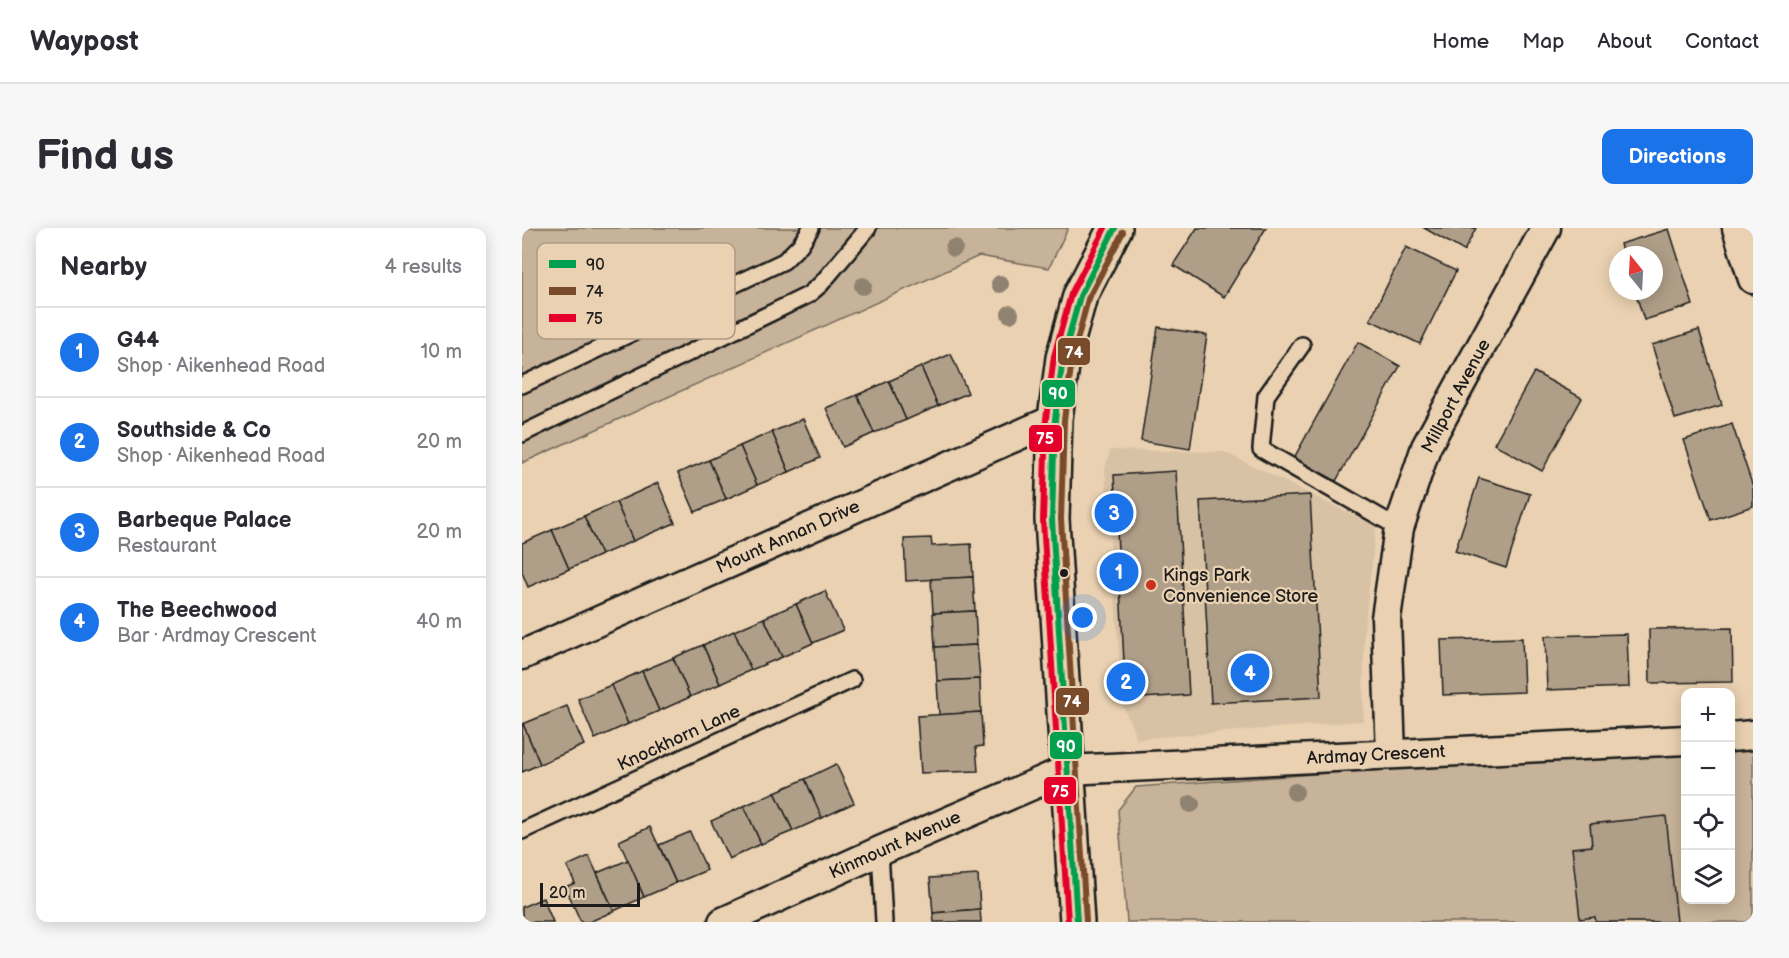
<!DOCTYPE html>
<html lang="en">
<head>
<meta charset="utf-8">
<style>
	:root { --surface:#fff; --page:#f7f7f7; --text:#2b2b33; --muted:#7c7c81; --line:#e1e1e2; --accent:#1a73e8 }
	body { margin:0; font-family:"Balsamiq Sans",sans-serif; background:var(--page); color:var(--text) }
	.controls { position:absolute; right:18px; bottom:18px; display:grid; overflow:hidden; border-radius:12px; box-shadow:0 3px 15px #0003 }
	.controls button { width:54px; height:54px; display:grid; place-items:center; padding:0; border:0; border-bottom:2px solid var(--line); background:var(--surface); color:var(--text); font:30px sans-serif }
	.compass { position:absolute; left:1087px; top:18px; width:54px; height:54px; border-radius:50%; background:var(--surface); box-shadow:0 3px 15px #0003; rotate:342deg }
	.scale { position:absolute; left:18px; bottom:15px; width:100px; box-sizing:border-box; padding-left:6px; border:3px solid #1c1c1c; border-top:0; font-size:16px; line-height:21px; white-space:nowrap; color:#1c1c1c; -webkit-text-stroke:4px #e9d1b1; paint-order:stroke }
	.you { position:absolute; left:561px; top:390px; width:21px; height:21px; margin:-15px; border:4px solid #fff; border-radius:50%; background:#1a73e8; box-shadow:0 0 0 9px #1a73e833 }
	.badge { display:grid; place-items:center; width:39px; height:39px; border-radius:50%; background:var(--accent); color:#fff; font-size:20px; font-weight:700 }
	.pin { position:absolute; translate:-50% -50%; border:3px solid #fff; box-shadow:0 2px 6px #0006 }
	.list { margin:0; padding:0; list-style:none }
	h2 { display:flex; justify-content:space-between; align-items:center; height:78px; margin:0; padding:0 24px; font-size:26px }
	h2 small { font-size:20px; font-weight:400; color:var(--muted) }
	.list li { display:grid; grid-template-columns:39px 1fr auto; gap:18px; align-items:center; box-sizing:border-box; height:90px; padding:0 24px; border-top:2px solid var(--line) }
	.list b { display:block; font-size:22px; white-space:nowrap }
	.list p { margin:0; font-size:20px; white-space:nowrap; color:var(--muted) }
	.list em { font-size:20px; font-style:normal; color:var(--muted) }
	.icon { flex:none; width:33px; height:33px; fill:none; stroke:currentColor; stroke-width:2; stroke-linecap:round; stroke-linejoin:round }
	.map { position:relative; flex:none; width:1231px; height:694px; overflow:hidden; border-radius:12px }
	header { display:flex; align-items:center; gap:36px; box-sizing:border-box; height:84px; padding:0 30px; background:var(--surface); border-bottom:2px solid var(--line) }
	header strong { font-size:28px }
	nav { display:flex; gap:33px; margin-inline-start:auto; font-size:21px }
	.intro { display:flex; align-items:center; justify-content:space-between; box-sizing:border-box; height:144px; padding:0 36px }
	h1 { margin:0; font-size:42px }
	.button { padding:15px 27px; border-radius:12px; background:var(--accent); color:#fff; font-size:21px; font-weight:700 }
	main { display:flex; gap:36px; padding:0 36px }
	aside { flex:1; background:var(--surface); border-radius:12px; box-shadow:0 3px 15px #0003 }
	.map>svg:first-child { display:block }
</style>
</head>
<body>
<header>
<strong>Waypost</strong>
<nav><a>Home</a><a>Map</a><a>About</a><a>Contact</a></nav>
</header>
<div class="intro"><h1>Find us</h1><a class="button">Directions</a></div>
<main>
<aside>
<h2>Nearby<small>4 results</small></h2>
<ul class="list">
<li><span class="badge">1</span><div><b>G44</b><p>Shop · Aikenhead Road</p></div><em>10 m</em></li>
<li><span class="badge">2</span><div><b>Southside &amp; Co</b><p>Shop · Aikenhead Road</p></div><em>20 m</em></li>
<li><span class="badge">3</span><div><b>Barbeque Palace</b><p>Restaurant</p></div><em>20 m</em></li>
<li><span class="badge">4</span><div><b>The Beechwood</b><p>Bar · Ardmay Crescent</p></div><em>40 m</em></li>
</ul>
</aside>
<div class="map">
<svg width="1231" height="694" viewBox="0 0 1231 694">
	<rect width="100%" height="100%" fill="#e9d1b1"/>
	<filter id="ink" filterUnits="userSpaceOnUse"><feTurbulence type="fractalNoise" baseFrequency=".0167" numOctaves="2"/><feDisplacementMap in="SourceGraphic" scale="12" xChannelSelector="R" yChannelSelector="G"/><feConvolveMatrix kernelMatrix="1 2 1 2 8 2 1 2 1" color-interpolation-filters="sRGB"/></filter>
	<g filter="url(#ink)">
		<polygon fill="#d8c2a5" points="588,222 702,224 854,298 842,404 841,493 615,511 601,478 583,241"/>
		<g fill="#c7b399" stroke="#72685a" stroke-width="1.5">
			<polygon points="0,0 546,0 527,40 457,28 0,235"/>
			<polygon points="1231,516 1231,694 605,694 596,582 614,559 1150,520 1163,520 1164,672 1208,672 1209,518"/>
		</g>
		<g fill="#b09f88" stroke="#1c1c1c" stroke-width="1.5">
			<polygon points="675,0 744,0 702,69 651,37"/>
			<polygon points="902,0 954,0 942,23"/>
			<polygon points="1147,1 1171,77 1122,92 1113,63 1132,63 1132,27 1101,27 1098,16"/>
			<polygon points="884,19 934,43 898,116 848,92"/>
			<polygon points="636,99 685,107 668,221 619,213"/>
			<polygon points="1177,102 1200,177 1153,191 1130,117"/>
			<polygon points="836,114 878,138 814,253 772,230"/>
			<polygon points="429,126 446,165 416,178 399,139"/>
			<polygon points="399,139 416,178 384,192 367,153"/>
			<polygon points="1012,144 1060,170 1020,243 972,216"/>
			<polygon points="367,153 384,192 352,205 335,167"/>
			<polygon points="335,167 352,205 321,219 304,180"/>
			<polygon points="281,191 298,230 267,244 250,204"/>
			<polygon points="1210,196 1231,259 1231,278 1189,292 1162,212"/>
			<polygon points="250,204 267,244 235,257 218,218"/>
			<polygon points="218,218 235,257 204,271 187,232"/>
			<polygon points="187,232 204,271 173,284 156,245"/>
			<polygon points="654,243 667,467 604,471 592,247"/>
			<polygon points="957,250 1008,266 984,340 933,323"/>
			<polygon points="136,255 153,295 111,313 94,274"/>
			<polygon points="788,267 799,469 689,475 678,273"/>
			<polygon points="94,274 111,313 79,327 62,288"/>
			<polygon points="62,288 79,327 47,341 30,302"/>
			<polygon points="30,302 47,341 6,359 0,344 0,315"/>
			<polygon points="409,310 410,318 449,316 451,349 384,353 382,311"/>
			<polygon points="451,349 453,383 411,385 409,351"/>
			<polygon points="303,363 321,402 291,415 274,376"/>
			<polygon points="274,376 291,415 260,429 242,390"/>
			<polygon points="453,383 455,417 413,419 411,385"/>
			<polygon points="242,390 260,429 229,442 212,403"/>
			<polygon points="1210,400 1211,454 1128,455 1127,401"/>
			<polygon points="212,403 229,442 198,456 181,417"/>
			<polygon points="1105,406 1107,459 1025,462 1023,408"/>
			<polygon points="1000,410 1002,464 921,467 919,412"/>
			<polygon points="181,417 198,456 168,469 151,430"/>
			<polygon points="455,417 458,451 415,453 413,419"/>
			<polygon points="151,430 168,469 137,483 120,443"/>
			<polygon points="120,443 137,483 106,496 89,457"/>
			<polygon points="458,451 459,484 417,487 415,453"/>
			<polygon points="89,457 106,496 73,511 56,471"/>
			<polygon points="45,478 62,517 18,536 1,496"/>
			<polygon points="459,484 461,518 454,519 456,543 399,545 395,488"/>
			<polygon points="1,496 18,536 0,544 0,497"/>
			<polygon points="314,536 332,575 300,590 283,551"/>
			<polygon points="283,551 300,590 271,603 253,564"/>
			<polygon points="253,564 271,603 239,616 222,578"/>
			<polygon points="222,578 239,616 207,631 189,593"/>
			<polygon points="1144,588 1155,694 1074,694 1073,689 1058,691 1050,620 1070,618 1068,596"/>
			<polygon points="128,599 154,655 122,669 97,613"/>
			<polygon points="168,604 185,642 154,655 137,617"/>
			<polygon points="67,628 92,683 67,694 59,694 43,659 53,655 45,638"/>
			<polygon points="106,632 122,669 92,683 75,645"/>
			<polygon points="456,647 458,681 411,685 408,650"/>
			<polygon points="21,670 31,694 0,694 0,679"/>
			<polygon points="458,681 459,694 412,694 411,685"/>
		</g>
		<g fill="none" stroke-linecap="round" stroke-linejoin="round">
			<g stroke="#1c1c1c" stroke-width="20">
				<g id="service">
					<polyline points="780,117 744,168 739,221 877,300"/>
					<polyline points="0,157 262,33 278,17 289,0"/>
					<polyline points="0,206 286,67 299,56 346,0"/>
					<polyline points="0,603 330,452"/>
					<polyline points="358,623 362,694"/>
				</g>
			</g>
			<g stroke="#1c1c1c" stroke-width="33">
				<g id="minor">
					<polyline points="1215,0 1231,51"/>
					<polyline points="0,427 533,191"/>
					<polyline points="1208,509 1231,507"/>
					<polyline points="869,526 864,390 877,300 904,219 1024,0"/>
					<polyline points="201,694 358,623 545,542 1164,512"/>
				</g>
			</g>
			<g stroke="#1c1c1c" stroke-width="38">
				<polyline id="primary" points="555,694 530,291 533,191 541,130 558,68 593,0"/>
			</g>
			<use href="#service" stroke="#e9d1b1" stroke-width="15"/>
			<use href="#minor" stroke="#e9d1b1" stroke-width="28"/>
			<use href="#primary" stroke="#e9d1b1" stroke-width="33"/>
			<g stroke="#e9d1b1" stroke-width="10">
				<polyline id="bus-1" points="555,694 530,291 533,191 541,130 558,68 593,0"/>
			</g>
			<g stroke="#e9d1b1" stroke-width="10">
				<polyline id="bus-2" points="564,693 539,291 542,192 550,132 566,71 601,4"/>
			</g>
			<g stroke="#e9d1b1" stroke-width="10">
				<polyline id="bus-3" points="546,694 521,292 524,191 532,128 549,66 583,0"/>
			</g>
			<use href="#bus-1" stroke="#019f4e" stroke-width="6"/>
			<use href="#bus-2" stroke="#7a4b2a" stroke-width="6"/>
			<use href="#bus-3" stroke="#e4002b" stroke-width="6"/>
		</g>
		<g fill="#908270">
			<circle cx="432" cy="20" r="9"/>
			<circle cx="478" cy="56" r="9"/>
			<circle cx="341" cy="58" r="9"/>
			<circle cx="488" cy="86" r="9"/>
			<circle cx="773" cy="564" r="9"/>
			<circle cx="669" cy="576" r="9"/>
		</g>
	</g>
	<circle fill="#1c1c1c" stroke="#e9d1b1" stroke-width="2" cx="542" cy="345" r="5"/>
	<circle fill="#c8321e" stroke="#e9d1b1" stroke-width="2" cx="629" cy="357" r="6"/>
	<g text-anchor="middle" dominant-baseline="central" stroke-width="4.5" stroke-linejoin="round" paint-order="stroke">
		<g font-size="18" fill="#1c1c1c" stroke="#e9d1b1">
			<text transform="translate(934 168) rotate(-62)">Millport Avenue</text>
			<text transform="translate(266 309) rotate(-24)">Mount Annan Drive</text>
			<text transform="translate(157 510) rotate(-25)">Knockhorn Lane</text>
			<text transform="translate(854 527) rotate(-3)">Ardmay Crescent</text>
			<text transform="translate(373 617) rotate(-24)">Kinmount Avenue</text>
		</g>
		<g font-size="18" fill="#1c1c1c" stroke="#e9d1b1" text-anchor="start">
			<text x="641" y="347">Kings Park<tspan x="641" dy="21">Convenience Store</tspan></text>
		</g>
	</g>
	<rect x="15" y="15" width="198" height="96" rx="9" fill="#e9d1b1" stroke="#ac9b84" stroke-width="1.5"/>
	<rect x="27" y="32" width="27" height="8" fill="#019f4e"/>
	<rect x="27" y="59" width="27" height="8" fill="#7a4b2a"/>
	<rect x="27" y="86" width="27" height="8" fill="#e4002b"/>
	<g font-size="16" fill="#1c1c1c">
		<text x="64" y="42">90</text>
		<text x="64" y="69">74</text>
		<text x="64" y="96">75</text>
	</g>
	<g stroke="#e9d1b1" stroke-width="2">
		<rect x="535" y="109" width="34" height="29" rx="6" fill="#7a4b2a"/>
		<rect x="519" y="151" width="35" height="29" rx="6" fill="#019f4e"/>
		<rect x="506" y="196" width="35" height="29" rx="6" fill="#e4002b"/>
		<rect x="533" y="459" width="35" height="29" rx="6" fill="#7a4b2a"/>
		<rect x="527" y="503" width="34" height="29" rx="6" fill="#019f4e"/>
		<rect x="521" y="548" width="34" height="29" rx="6" fill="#e4002b"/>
	</g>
	<g font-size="16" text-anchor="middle" font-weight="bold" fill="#fff">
		<text x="552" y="130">74</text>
		<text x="536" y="171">90</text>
		<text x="523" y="216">75</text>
		<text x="550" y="479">74</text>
		<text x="544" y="524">90</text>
		<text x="538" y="569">75</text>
	</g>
</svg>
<div class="controls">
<button>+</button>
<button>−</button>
<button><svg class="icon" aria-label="locate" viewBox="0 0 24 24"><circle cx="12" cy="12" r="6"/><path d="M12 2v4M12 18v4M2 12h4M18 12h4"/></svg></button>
<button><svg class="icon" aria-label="layers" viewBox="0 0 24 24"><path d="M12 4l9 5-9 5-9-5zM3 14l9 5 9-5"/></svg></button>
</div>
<svg class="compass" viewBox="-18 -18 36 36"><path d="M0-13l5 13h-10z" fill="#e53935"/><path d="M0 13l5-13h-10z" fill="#7c7c81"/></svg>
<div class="scale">20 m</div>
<div class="you"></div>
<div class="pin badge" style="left:597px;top:344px">1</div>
<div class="pin badge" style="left:604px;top:454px">2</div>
<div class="pin badge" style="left:592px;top:285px">3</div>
<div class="pin badge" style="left:728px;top:445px">4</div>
</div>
</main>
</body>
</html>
